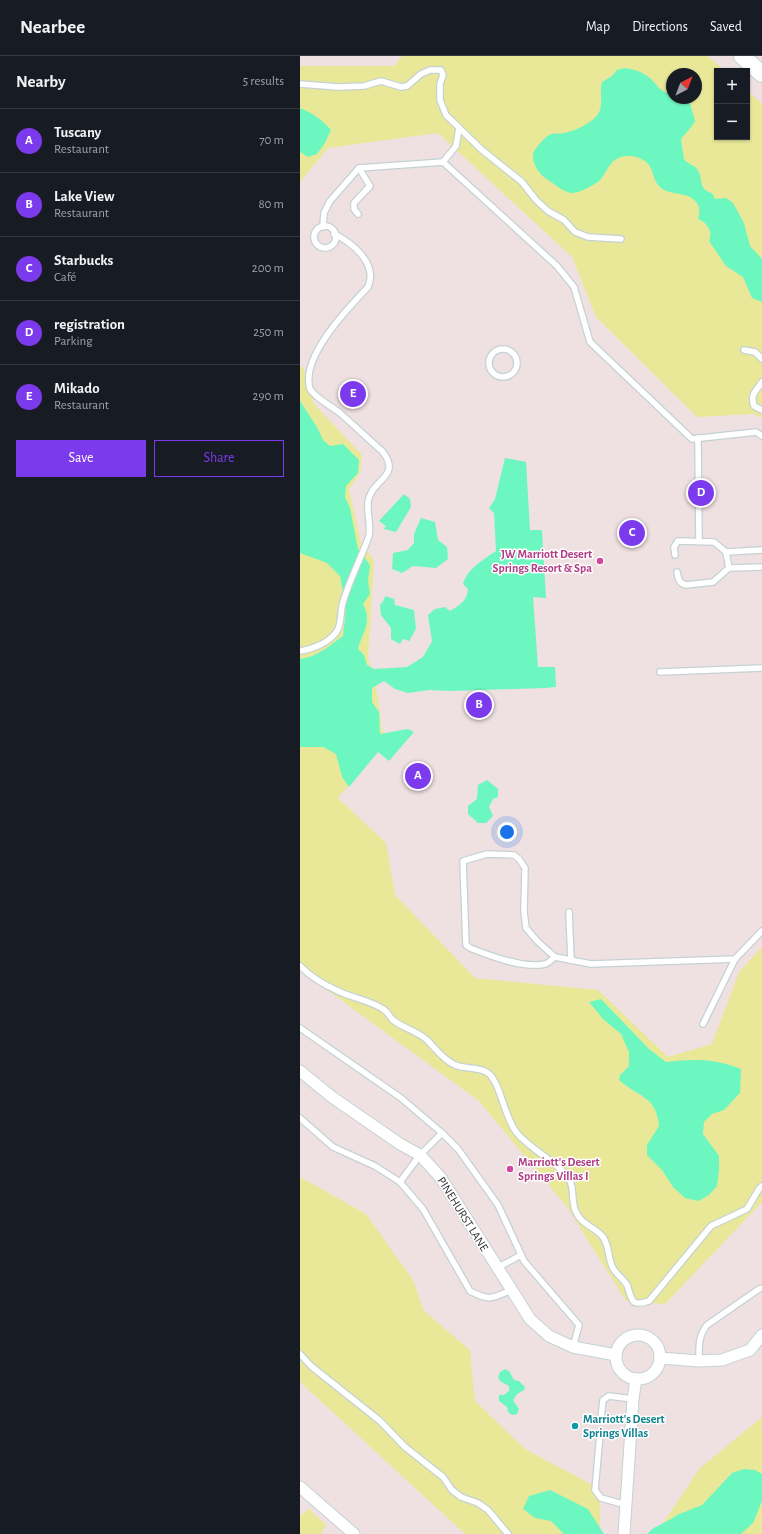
<!DOCTYPE html>
<html lang="en">
<head>
<meta charset="utf-8">
<style>
	:root { --surface:#171b24; --page:#20242c; --text:#f1f3f6; --muted:#9ea1a6; --line:#363941; --accent:#7c3aed }
	body { margin:0; font-family:"Alegreya Sans",sans-serif; background:var(--page); color:var(--text) }
	.controls { position:absolute; right:12px; top:12px; display:grid; overflow:hidden; border-radius:0px; box-shadow:0 1px 3px #0004 }
	.controls button { width:36px; height:36px; display:grid; place-items:center; padding:0; border:0; border-bottom:1px solid var(--line); background:var(--surface); color:var(--text); font:20px sans-serif }
	.compass { position:absolute; left:366px; top:12px; width:36px; height:36px; border-radius:50%; background:var(--surface); box-shadow:0 1px 3px #0004; rotate:42deg }
	.you { position:absolute; left:207px; top:776px; width:14px; height:14px; margin:-10px; border:3px solid #fff; border-radius:50%; background:#1a73e8; box-shadow:0 0 0 6px #1a73e833 }
	.badge { display:grid; place-items:center; width:26px; height:26px; border-radius:50%; background:var(--accent); color:#fff; font-size:13px; font-weight:700 }
	.pin { position:absolute; translate:-50% -50%; border:2px solid #fff; box-shadow:0 1px 4px #0006 }
	.list { margin:0; padding:0; list-style:none }
	h2 { display:flex; justify-content:space-between; align-items:center; height:52px; margin:0; padding:0 16px; font-size:17px }
	h2 small { font-size:13px; font-weight:400; color:var(--muted) }
	.list li { display:grid; grid-template-columns:26px 1fr auto; gap:12px; align-items:center; box-sizing:border-box; height:64px; padding:0 16px; border-top:1px solid var(--line) }
	.list b { display:block; font-size:15px; white-space:nowrap }
	.list p { margin:0; font-size:13px; white-space:nowrap; color:var(--muted) }
	.list em { font-size:13px; font-style:normal; color:var(--muted) }
	.actions { display:flex; gap:8px; padding:12px 16px }
	.actions a { flex:1; padding:9px 0; border:1px solid var(--accent); border-radius:0px; text-align:center; font-size:14px; color:var(--accent) }
	.actions .main { background:var(--accent); color:#fff }
	.map { position:relative; flex:none; width:462px; height:1478px; overflow:hidden }
	header { display:flex; align-items:center; gap:24px; box-sizing:border-box; height:56px; padding:0 20px; background:var(--surface); border-bottom:1px solid var(--line) }
	header strong { font-size:19px }
	nav { display:flex; gap:22px; margin-inline-start:auto; font-size:14px }
	main { display:flex }
	aside { flex:1; background:var(--surface) }
	.map>svg:first-child { display:block }
</style>
</head>
<body>
<header>
<strong>Nearbee</strong>
<nav><a>Map</a><a>Directions</a><a>Saved</a></nav>
</header>
<main>
<aside>
<h2>Nearby<small>5 results</small></h2>
<ul class="list">
<li><span class="badge">A</span><div><b>Tuscany</b><p>Restaurant</p></div><em>70 m</em></li>
<li><span class="badge">B</span><div><b>Lake View</b><p>Restaurant</p></div><em>80 m</em></li>
<li><span class="badge">C</span><div><b>Starbucks</b><p>Café</p></div><em>200 m</em></li>
<li><span class="badge">D</span><div><b>registration</b><p>Parking</p></div><em>250 m</em></li>
<li><span class="badge">E</span><div><b>Mikado</b><p>Restaurant</p></div><em>290 m</em></li>
</ul>
<div class="actions"><a class="main">Save</a><a>Share</a></div>
</aside>
<div class="map">
<svg width="462" height="1478" viewBox="0 0 462 1478">
	<rect width="100%" height="100%" fill="#efe0e1"/>
	<g fill="#e9e899" fill-rule="evenodd">
		<path d="M102,0H408L425,15H417V81H447V34L462,48V362L454,358L397,361L296,261L272,201L138,77L28,92L0,126V10H94ZM372,18H396V42H372Z"/>
		<polygon points="0,311 3,311 14,348 62,399 60,417 49,433 61,487 74,504 68,602 77,637 82,673 88,685 38,742 86,787 95,839 175,922 298,934 368,1001 412,988 439,916 462,891 462,1146 365,1248 326,1245 267,1151 179,1045 19,928 0,908"/>
		<polygon points="0,1121 66,1158 113,1224 124,1255 170,1294 175,1345 225,1393 300,1433 300,1478 165,1478 0,1326"/>
		<polygon points="462,1361 462,1478 356,1478 399,1413"/>
		<polygon points="9,1453 26,1469 21,1478 0,1478 0,1460"/>
	</g>
	<g fill="#6df7c0">
		<path d="M324,12C334,13 343,16 351,23C359,31 360,36 372,38V42H385L390,47L395,65L392,70L381,83L384,103C387,108 393,108 397,113C404,122 397,133 412,137L415,143L426,142L433,147L444,167L450,190L462,203V246L452,242L443,221L426,210L409,185C413,176 408,167 398,163C399,157 401,151 396,146C387,135 371,140 361,132C355,127 354,120 351,113C348,104 335,99 326,100C311,101 308,114 301,123C297,128 278,138 271,137C261,135 254,127 245,122C239,118 232,107 233,99C233,94 247,78 252,78C256,77 260,78 264,77C275,75 292,67 298,58C304,49 299,36 302,26L312,20L317,14Z"/>
		<path d="M0,52C13,57 22,64 31,74L25,87L17,98L8,101L0,96Z"/>
		<path d="M0,345L17,371L23,384L30,390L43,388L59,404L58,417L46,430L45,441L50,452L58,493L70,509L68,525L70,538L63,548C73,567 62,576 58,593L64,599L67,609L74,613L107,611L123,601L132,585L128,559L135,553L145,551L150,555C160,549 167,545 168,533L163,528C168,512 183,504 196,495L194,457L189,452L195,443L205,402L226,406L230,474H242L246,542L233,541L238,611H255L256,631L245,632L150,635L129,634L108,637L95,633L84,625L72,632V646L79,656L80,678L108,673L114,676L89,705L78,696L49,731L42,721L36,698L23,691H0V603C17,601 29,590 43,580L46,554L40,520L27,507L0,497Z"/>
		<polygon points="104,438 110,443 111,451 96,476 84,473 86,470 79,465"/>
		<polygon points="121,462 135,466 138,484 147,491 148,503 136,512 113,510 102,517 92,513 93,497 108,494 114,487 114,478"/>
		<polygon points="85,540 94,543 95,549 114,554 116,573 109,585 103,583 100,588 91,583 91,572 81,559 80,549 84,544"/>
		<polygon points="187,724 198,733 198,741 193,743 189,751 193,760 186,767 178,767 168,758 168,750 177,743 178,729"/>
		<path d="M301,943L349,993L366,1006C393,1003 414,1002 441,1013L440,1037L424,1054L412,1058L404,1066L403,1078L419,1100V1114L417,1130L409,1139L399,1145L385,1142L373,1131L362,1114L347,1099V1089L359,1070C356,1039 339,1042 319,1024L320,1019L329,1010V996L321,978L303,963L289,946Z"/>
		<polygon points="205,1313 209,1315 214,1324 219,1325 225,1331 224,1334 217,1338 213,1344 219,1353 217,1358 212,1359 208,1356 207,1351 199,1345 199,1339 204,1339 209,1335 209,1330 200,1325 198,1321 200,1316"/>
		<polygon points="444,1413 455,1414 462,1418 462,1445 453,1467 441,1478 347,1478 352,1473 371,1463 377,1459 402,1449 432,1417"/>
		<polygon points="250,1434 288,1453 304,1478 264,1478 251,1465 235,1462 223,1453 229,1440"/>
	</g>
	<g fill="none" stroke-linecap="round" stroke-linejoin="round">
		<g stroke="#c4d2d4" stroke-width="8">
			<g id="lane">
				<polyline points="0,28 38,31 64,30 81,25 101,31 107,30 121,18 130,14 141,14 143,19 140,28 140,44 146,59 182,94 222,126 236,144 248,155 264,164 275,176 288,181 321,183"/>
				<polyline points="143,106 156,90 159,72"/>
				<polyline points="58,158 54,153 54,147 70,130 59,112"/>
				<circle cx="25" cy="181" r="11"/>
				<polyline points="23,171 24,157 30,145 59,112 143,106 257,210 274,231 290,286 392,383 456,376 462,380"/>
				<circle cx="203" cy="307" r="14"/>
				<polyline points="444,294 455,296 462,303"/>
				<path d="M462,326C456,336 450,337 454,350L462,354"/>
				<polyline points="398,382 399,485"/>
				<polyline points="426,496 429,512"/>
				<polyline points="375,499 374,491 378,485 414,486 426,496 462,494"/>
				<path d="M377,516C378,522 379,528 386,529L413,526L429,512L462,511"/>
				<path d="M0,595C13,593 29,587 37,575C42,568 40,555 43,546C50,523 61,502 69,480C71,469 67,457 68,446C71,423 103,421 82,395C68,383 55,370 41,358C32,350 16,343 10,333C0,301 49,251 68,231C78,208 53,187 34,178"/>
				<polyline points="360,616 462,612"/>
				<polyline points="269,856 271,904"/>
				<path d="M255,901C252,903 249,907 245,908C224,913 190,900 170,892L166,889L163,805L187,798L214,799L219,803L225,812L224,856L226,872L238,886L255,901L291,908L435,903L462,875"/>
				<path d="M0,910C10,920 24,929 38,935C52,942 69,944 83,953C87,955 89,960 93,964C103,972 117,975 127,984C135,992 142,1002 153,1008C164,1014 178,1010 188,1017C201,1027 204,1062 217,1077C231,1094 253,1103 267,1120C275,1129 271,1143 275,1154C280,1168 295,1171 303,1181C309,1189 308,1201 312,1210C315,1218 323,1222 327,1229C329,1234 330,1242 334,1246C339,1249 344,1246 349,1245L411,1170L447,1153L459,1133L462,1130"/>
				<polyline points="403,968 435,903"/>
				<polyline points="0,972 101,1042 142,1077 158,1093 198,1149 224,1205 279,1269 273,1291"/>
				<path d="M0,1062L33,1091L75,1110L100,1126L123,1153L170,1235C189,1245 192,1243 211,1234"/>
				<polyline points="100,1126 120,1099 142,1077"/>
				<polyline points="197,1212 221,1199"/>
				<polyline points="0,1298 11,1310 80,1365 105,1391 143,1421 152,1434 161,1441 178,1447 188,1454 208,1478"/>
				<path d="M399,1305C399,1292 398,1280 407,1269L459,1233L462,1232"/>
				<polyline points="301,1362 303,1344 309,1340 333,1343"/>
				<polyline points="300,1378 295,1434 301,1442 326,1449"/>
			</g>
		</g>
		<g stroke="#c4d2d4" stroke-width="13">
			<g id="street">
				<polyline points="0,1015 32,1041 100,1088 120,1099 141,1122 230,1263 249,1280 273,1291 316,1299"/>
				<circle cx="338" cy="1301" r="22"/>
				<polyline points="360,1302 399,1305 422,1304 450,1294 462,1279"/>
				<polyline points="0,1431 54,1478"/>
				<polyline points="324,1478 333,1343 336,1323"/>
			</g>
		</g>
		<g stroke="#c4d2d4" stroke-width="18">
			<polyline id="secondary" points="442,0 462,18"/>
		</g>
		<use href="#lane" stroke="#fff" stroke-width="5.5"/>
		<use href="#street" stroke="#fff" stroke-width="11"/>
		<use href="#secondary" stroke="#fff" stroke-width="16"/>
	</g>
	<g fill="#d1479c" stroke="#fff" stroke-width="1.5">
		<circle cx="300" cy="505" r="4"/>
		<circle cx="210" cy="1113" r="4"/>
	</g>
	<circle fill="#0f9aa8" stroke="#fff" stroke-width="1.5" cx="275" cy="1370" r="4"/>
	<g text-anchor="middle" dominant-baseline="central" stroke-width="3" stroke-linejoin="round" paint-order="stroke">
		<g font-size="12" font-weight="bold" fill="#b23c85" stroke="#fff" text-anchor="end">
			<text x="292" y="498">JW Marriott Desert<tspan x="292" dy="14">Springs Resort &amp; Spa</tspan></text>
			<text x="218" y="1106" text-anchor="start">Marriott's Desert<tspan x="218" dy="14">Springs Villas I</tspan></text>
		</g>
		<g font-size="12" fill="#2e2e2e" stroke="#fff">
			<text transform="translate(163 1158) rotate(58)">PINEHURST LANE</text>
		</g>
		<g font-size="12" font-weight="bold" fill="#0d838f" stroke="#fff" text-anchor="start">
			<text x="283" y="1363">Marriott's Desert<tspan x="283" dy="14">Springs Villas</tspan></text>
		</g>
	</g>
</svg>
<div class="controls">
<button>+</button>
<button>−</button>
</div>
<svg class="compass" viewBox="-18 -18 36 36"><path d="M0-13l5 13h-10z" fill="#e53935"/><path d="M0 13l5-13h-10z" fill="#9ea1a6"/></svg>
<div class="you"></div>
<div class="pin badge" style="left:118px;top:720px">A</div>
<div class="pin badge" style="left:179px;top:649px">B</div>
<div class="pin badge" style="left:332px;top:477px">C</div>
<div class="pin badge" style="left:401px;top:437px">D</div>
<div class="pin badge" style="left:53px;top:338px">E</div>
</div>
</main>
</body>
</html>
